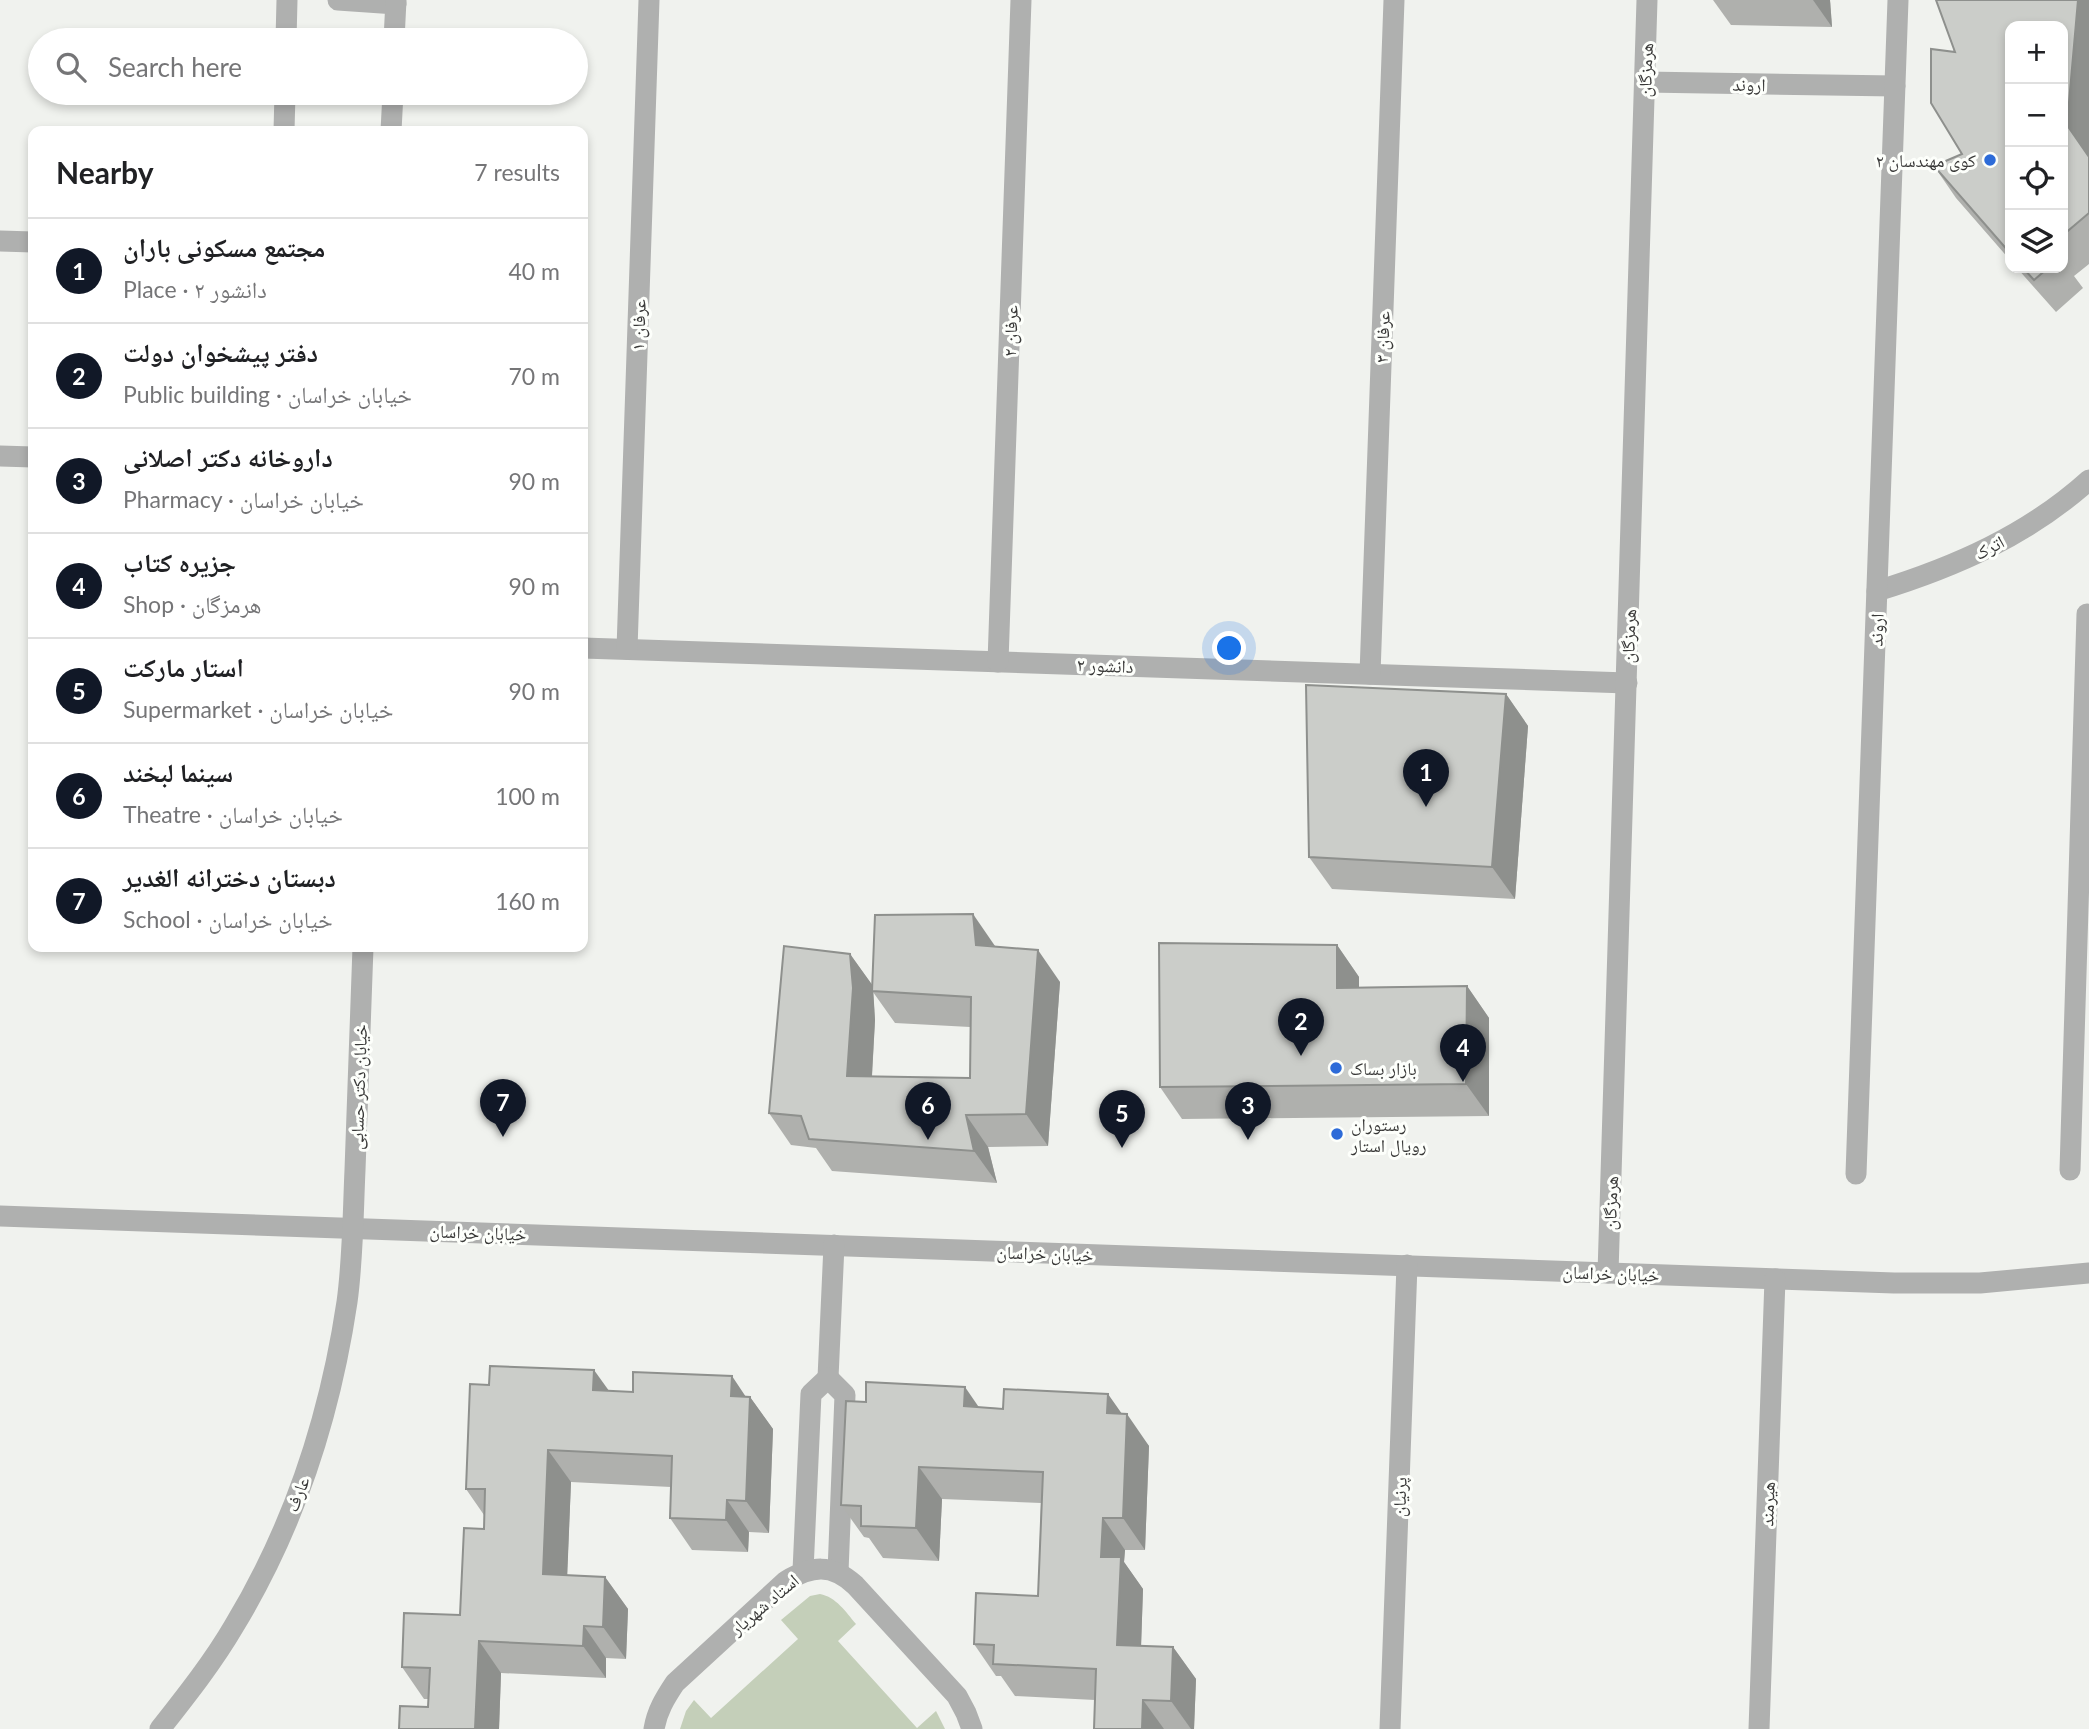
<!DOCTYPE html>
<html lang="en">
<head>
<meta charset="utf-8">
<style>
	:root { --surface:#fff; --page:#f2f2f2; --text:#202124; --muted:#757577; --line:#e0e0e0; --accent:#111827 }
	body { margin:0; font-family:Lato,"Noto Naskh Arabic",sans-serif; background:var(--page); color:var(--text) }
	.controls { position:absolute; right:21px; top:21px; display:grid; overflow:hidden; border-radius:14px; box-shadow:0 4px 10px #0003 }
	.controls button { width:63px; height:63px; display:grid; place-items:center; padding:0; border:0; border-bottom:2px solid var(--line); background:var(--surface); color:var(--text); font:35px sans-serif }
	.you { position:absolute; left:1230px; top:649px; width:24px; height:24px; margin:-18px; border:5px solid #fff; border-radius:50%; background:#1a73e8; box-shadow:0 0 0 10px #1a73e833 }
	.badge { display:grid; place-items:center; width:46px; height:46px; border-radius:50%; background:var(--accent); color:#fff; font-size:23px; font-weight:700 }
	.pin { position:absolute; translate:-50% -58px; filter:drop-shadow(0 2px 4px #0008) }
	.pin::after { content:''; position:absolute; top:37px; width:24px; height:21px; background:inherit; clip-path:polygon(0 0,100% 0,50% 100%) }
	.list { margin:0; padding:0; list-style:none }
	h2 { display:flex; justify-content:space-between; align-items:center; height:91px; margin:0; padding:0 28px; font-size:30px }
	h2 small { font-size:23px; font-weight:400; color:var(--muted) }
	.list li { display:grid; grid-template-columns:46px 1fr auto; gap:21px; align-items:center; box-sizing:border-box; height:105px; padding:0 28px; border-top:2px solid var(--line) }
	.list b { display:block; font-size:26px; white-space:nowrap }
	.list p { margin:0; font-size:23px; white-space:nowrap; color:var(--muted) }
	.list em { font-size:23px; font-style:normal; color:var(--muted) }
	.icon { flex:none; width:38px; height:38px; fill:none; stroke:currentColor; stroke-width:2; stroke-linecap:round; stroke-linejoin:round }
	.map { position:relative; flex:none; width:2089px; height:1729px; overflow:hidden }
	.search { position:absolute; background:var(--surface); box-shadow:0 4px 10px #0003; left:28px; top:28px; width:560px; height:77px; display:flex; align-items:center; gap:18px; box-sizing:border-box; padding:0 24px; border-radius:38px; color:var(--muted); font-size:26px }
	.panel { position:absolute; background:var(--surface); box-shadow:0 4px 10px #0003; left:28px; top:126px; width:560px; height:826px; border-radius:14px }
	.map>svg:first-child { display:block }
</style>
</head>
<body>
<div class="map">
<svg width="2089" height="1729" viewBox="0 0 2089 1729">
	<rect width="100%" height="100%" fill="#f0f2ee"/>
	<path fill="#c4cfb9" d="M820,1594C836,1597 846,1612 856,1624L838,1641L917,1728L936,1711L945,1729H680L686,1711L694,1700L711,1718L798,1639L781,1620L810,1596Z"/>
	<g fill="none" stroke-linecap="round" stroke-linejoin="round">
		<g stroke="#afb0af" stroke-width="21">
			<polyline points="338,0 396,4"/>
			<polyline points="286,40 287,0"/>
			<polyline points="394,40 396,0"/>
			<polyline points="1645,82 1895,86"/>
			<polyline points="284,131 285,93"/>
			<polyline points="391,131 393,93"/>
			<polyline points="0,241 33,242"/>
			<polyline points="0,456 33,457"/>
			<path d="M1877,591C1955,567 2028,535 2089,480"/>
			<polyline points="583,648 1627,683"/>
			<polyline points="627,649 649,0"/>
			<polyline points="998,662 1021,0"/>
			<polyline points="1370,674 1394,0"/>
			<polyline points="2070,1170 2087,614"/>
			<polyline points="1856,1174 1898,0"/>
			<polyline points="0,1216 1894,1283 1980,1283 2089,1273"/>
			<polyline points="1608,1273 1647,0"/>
			<polyline points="828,1378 834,1245"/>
			<polyline points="803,1571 811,1394 828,1378 845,1395 838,1572"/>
			<path d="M160,1729C186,1696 213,1662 234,1626C294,1527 330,1416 347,1302C353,1259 353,1213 355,1170C357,1095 360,1021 363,947"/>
			<path d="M654,1729C657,1711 665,1698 675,1683L786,1581C812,1566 831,1563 855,1585L957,1696L966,1713L972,1729"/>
			<polyline points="1390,1729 1407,1265"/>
			<polyline points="1759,1729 1775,1279"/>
		</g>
	</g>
	<g fill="#afb0ad" fill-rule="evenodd">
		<polygon points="1713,0 1830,0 1832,27 1731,25"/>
		<polygon points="1936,0 2089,0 2089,264 2074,276 2083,288 2056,312 2017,268 2063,268 2063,26 2010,26 2010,260 1956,198 1934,166 1962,154 1931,103 1931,49 1955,52"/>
		<polygon points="1506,694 1528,726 1515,899 1332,889 1309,857"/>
		<polygon points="1337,945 1359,977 1359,987 1467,986 1489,1018 1489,1116 1182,1119 1160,1087"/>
		<path d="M995,946L1060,982L1048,1146L988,1147L997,1183L832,1171L816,1148L791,1145L769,1113L850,954L872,985ZM873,992L895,1023L970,1027V1078L872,1077L875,1020Z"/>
		<polygon points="609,1391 750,1397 773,1429 769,1533 749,1532 748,1552 692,1550 670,1518 671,1487 571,1482 567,1575 605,1577 628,1609 626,1659 606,1658 606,1678 501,1673 499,1729 399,1729 428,1707 429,1699 424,1699 402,1667 460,1615 484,1529 484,1515 466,1489"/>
		<polygon points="979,1407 1122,1414 1149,1446 1145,1550 1125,1550 1124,1562 1143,1589 1141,1646 1173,1647 1196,1679 1194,1729 1094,1729 1095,1700 1015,1696 1001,1676 996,1676 974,1644 1038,1596 1041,1503 942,1499 939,1561 883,1558 869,1538 864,1537 841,1505"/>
	</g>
	<g fill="#8e908d">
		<polygon points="1813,0 1830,0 1832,27"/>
		<polygon points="2078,0 2089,0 2089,157 2067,125"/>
		<polygon points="1506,694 1528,726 1515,899 1492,867"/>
		<polygon points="973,914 995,946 976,945"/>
		<polygon points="1337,945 1359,977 1359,1020 1337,988"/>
		<polygon points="1038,950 1060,982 1048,1146 1026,1114"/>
		<polygon points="850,954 873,986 875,1020 870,1108 847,1076"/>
		<polygon points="1467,986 1489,1018 1489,1116 1466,1084"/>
		<polygon points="966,1115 988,1147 997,1183 974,1151"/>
		<polygon points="594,1370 617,1402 593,1390"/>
		<polygon points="732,1376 750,1403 750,1397 773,1429 769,1533 746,1501 731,1396"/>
		<polygon points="965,1387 987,1419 964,1406"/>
		<polygon points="1108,1394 1127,1421 1127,1414 1149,1446 1145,1550 1123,1518 1107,1413"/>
		<polygon points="548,1450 571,1482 566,1606 543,1574"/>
		<polygon points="919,1467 942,1499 939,1561 916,1528"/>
		<polygon points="727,1500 749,1532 748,1552 726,1520"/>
		<polygon points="1103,1518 1125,1550 1124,1562 1143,1589 1140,1677 1117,1645 1101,1557"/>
		<polygon points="605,1577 628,1609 626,1659 603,1627"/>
		<polygon points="584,1626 606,1658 606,1678 583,1646"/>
		<polygon points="479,1641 501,1673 499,1729 475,1729"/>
		<polygon points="1173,1647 1196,1679 1194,1729 1191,1729 1171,1701"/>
		<polygon points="1143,1700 1164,1729 1142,1729"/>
	</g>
	<g fill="#cbcdc9" stroke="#8e908d" stroke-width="2">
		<polygon points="1936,0 2078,0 2067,125 2089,157 2089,213 2063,235 2063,26 2010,26 2010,253 1934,166 1962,154 1931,103 1931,49 1955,52"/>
		<polygon points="2023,268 2048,268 2034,280"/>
		<polygon points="1306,685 1506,694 1492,867 1309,857"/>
		<polygon points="973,914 976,945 1038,950 1026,1114 966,1115 974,1151 809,1139 801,1116 769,1113 784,946 850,954 853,988 847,1076 970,1078 971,997 872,991 875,915"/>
		<polygon points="1159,943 1337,945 1337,988 1467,986 1466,1084 1160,1087"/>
		<polygon points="490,1366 594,1370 593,1390 633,1392 633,1372 732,1376 731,1396 750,1397 746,1501 727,1500 726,1520 670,1518 672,1456 548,1450 543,1574 605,1577 603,1627 584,1626 583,1646 479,1641 475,1729 399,1729 400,1706 428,1707 430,1668 402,1667 404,1613 460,1615 464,1528 484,1529 485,1489 466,1489 470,1384 489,1385"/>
		<polygon points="866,1382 965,1387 964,1406 1003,1409 1004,1389 1108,1394 1107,1413 1127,1414 1123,1518 1103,1518 1101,1557 1121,1557 1117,1645 1173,1647 1171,1701 1143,1700 1142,1729 1094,1729 1096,1669 993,1664 994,1645 974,1644 976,1593 1038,1596 1043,1472 919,1467 916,1528 861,1526 861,1506 841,1505 846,1401 866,1402"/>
	</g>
	<g fill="#2d6bd8" stroke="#fdfffb" stroke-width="2.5">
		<circle cx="1990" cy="160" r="7"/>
		<circle cx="1336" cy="1068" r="7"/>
		<circle cx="1337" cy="1134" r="7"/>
	</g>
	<g text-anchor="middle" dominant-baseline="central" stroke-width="6" stroke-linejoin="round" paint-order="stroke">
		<g font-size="18" fill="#393938" stroke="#fdfffb">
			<text transform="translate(1645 70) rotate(-88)">هرمزگان</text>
			<text transform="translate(1749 84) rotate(1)">اروند</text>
			<text transform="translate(638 325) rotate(-88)">عرفان ۱</text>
			<text transform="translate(1010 331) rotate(-88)">عرفان ۲</text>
			<text transform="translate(1382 337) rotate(-88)">عرفان ۳</text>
			<text transform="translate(1989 547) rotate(-28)">اترک</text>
			<text transform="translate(1876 630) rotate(-88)">اروند</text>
			<text transform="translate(1628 636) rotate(-88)">هرمزگان</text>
			<text transform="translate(1105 665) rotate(2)">دانشور ۲</text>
			<text transform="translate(358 1087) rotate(-88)">خیابان دکتر حسابی</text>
			<text transform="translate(1610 1203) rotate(-88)">هرمزگان</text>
			<text transform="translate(478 1232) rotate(2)">خیابان خراسان</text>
			<text transform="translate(1045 1253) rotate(2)">خیابان خراسان</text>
			<text transform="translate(1611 1273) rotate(2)">خیابان خراسان</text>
			<text transform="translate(297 1494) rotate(-69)">عارف</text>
			<text transform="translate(1399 1497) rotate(-88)">پرنیان</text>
			<text transform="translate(1767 1504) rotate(-88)">هیرمند</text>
			<text transform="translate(764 1604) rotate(-40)">استاد شهریار</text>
		</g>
		<g font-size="18" fill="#393938" stroke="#fdfffb" text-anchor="start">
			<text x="1976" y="160" text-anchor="end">کوی مهندسان ۲</text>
			<text x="1350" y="1068">بازار بساک</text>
			<text x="1351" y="1124">رستوران<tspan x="1351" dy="21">رویال استار</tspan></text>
		</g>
	</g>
</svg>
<div class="controls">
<button>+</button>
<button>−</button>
<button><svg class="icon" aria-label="locate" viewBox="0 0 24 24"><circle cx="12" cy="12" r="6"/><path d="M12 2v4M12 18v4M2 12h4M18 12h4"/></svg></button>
<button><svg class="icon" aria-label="layers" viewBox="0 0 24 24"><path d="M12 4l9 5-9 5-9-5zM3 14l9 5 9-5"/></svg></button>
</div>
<div class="you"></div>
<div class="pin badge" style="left:1426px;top:807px">1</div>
<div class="pin badge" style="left:1301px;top:1056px">2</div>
<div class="pin badge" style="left:1248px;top:1140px">3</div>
<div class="pin badge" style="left:1463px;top:1082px">4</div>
<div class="pin badge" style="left:1122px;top:1148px">5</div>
<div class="pin badge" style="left:928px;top:1140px">6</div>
<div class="pin badge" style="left:503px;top:1137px">7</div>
<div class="search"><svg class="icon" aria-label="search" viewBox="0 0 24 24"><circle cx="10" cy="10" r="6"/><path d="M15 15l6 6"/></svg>Search here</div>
<section class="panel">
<h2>Nearby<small>7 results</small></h2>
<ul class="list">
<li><span class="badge">1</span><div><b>مجتمع مسکونی باران</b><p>Place · دانشور ۲</p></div><em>40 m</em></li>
<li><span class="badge">2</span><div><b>دفتر پیشخوان دولت</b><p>Public building · خیابان خراسان</p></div><em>70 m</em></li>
<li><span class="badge">3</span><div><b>داروخانه دکتر اصلانی</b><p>Pharmacy · خیابان خراسان</p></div><em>90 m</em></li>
<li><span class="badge">4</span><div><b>جزیره کتاب</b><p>Shop · هرمزگان</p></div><em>90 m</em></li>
<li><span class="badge">5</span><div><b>استار مارکت</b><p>Supermarket · خیابان خراسان</p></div><em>90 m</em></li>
<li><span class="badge">6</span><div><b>سینما لبخند</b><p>Theatre · خیابان خراسان</p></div><em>100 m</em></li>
<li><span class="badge">7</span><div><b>دبستان دخترانه الغدیر</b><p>School · خیابان خراسان</p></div><em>160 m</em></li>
</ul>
</section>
</div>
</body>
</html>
